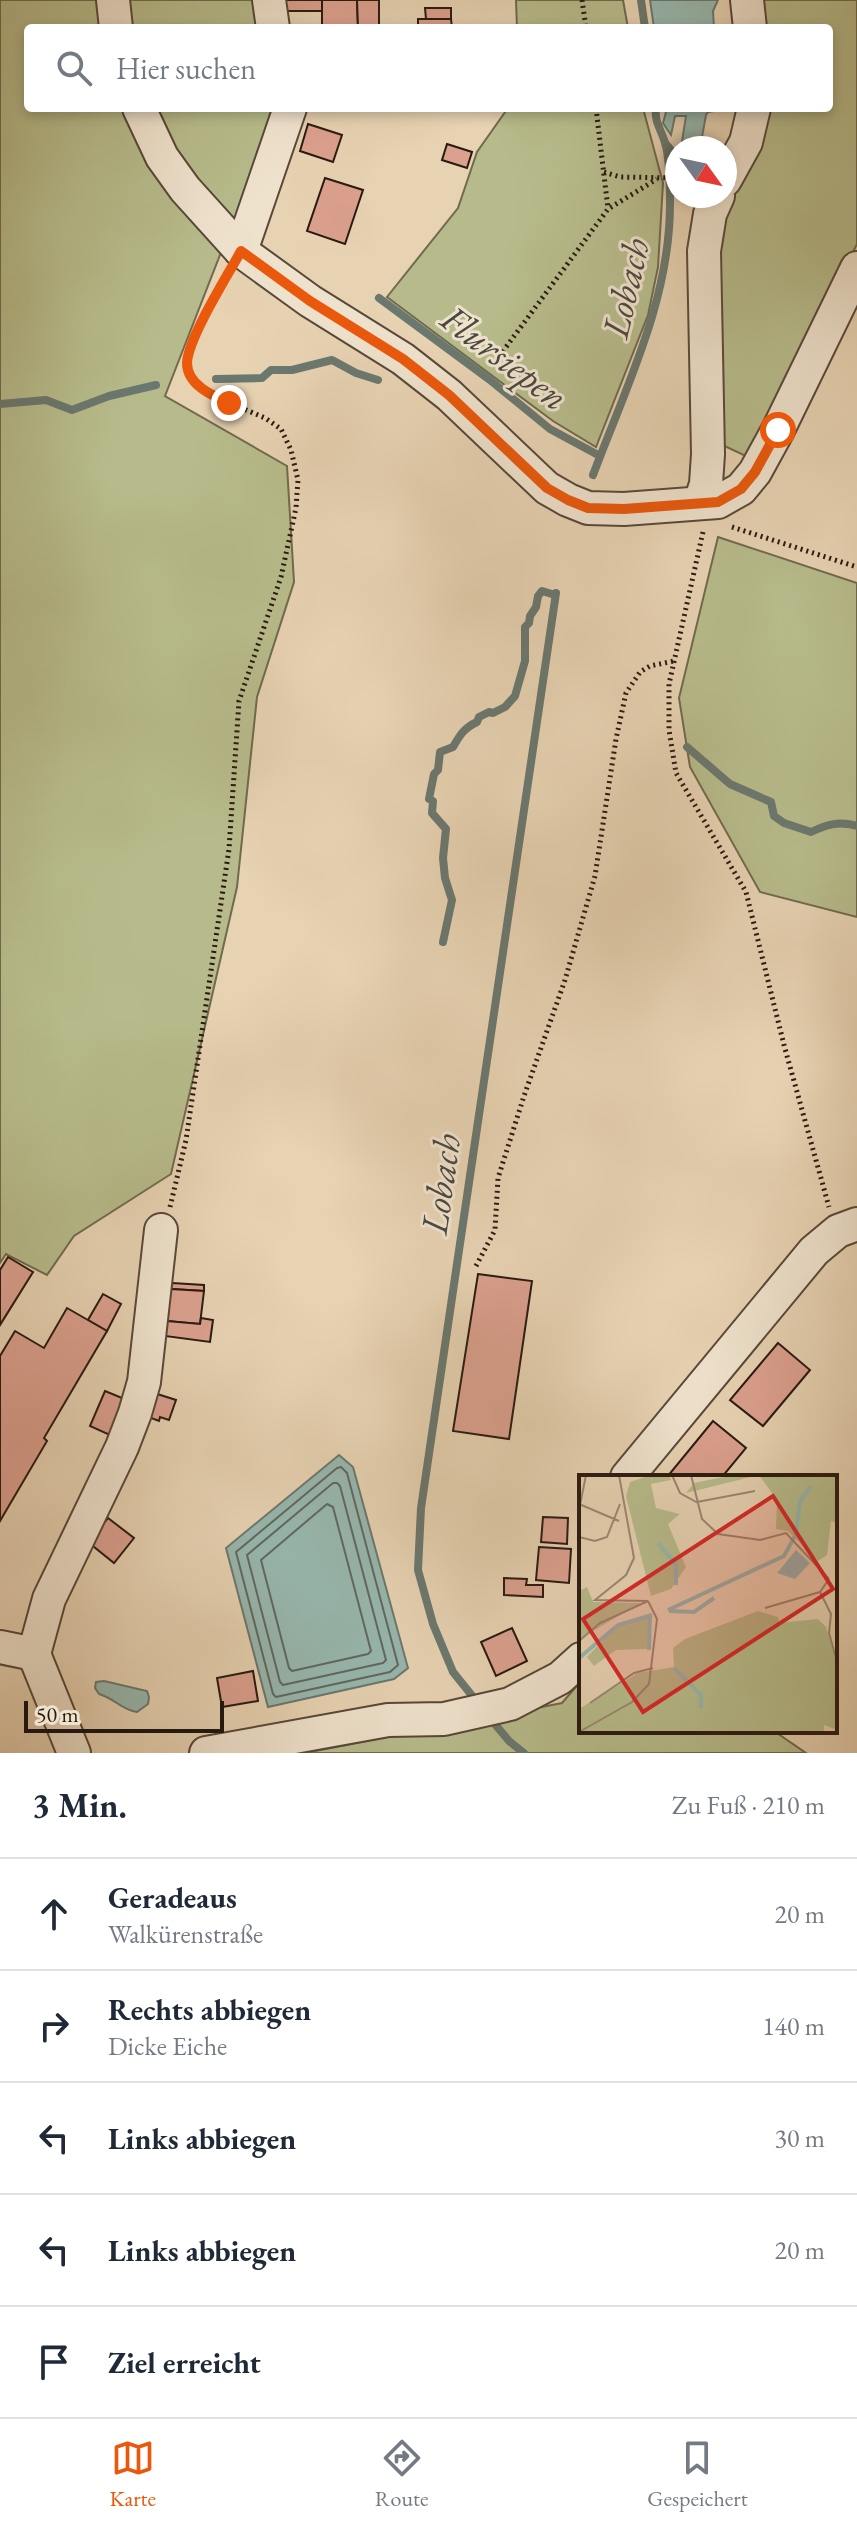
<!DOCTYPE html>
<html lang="de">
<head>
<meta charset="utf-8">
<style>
	:root { --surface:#fff; --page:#f2f2f3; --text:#1f2937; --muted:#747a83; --line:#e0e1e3; --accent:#ea580c }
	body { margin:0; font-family:"EB Garamond",serif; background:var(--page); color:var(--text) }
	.compass { position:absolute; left:665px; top:136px; width:72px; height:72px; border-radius:50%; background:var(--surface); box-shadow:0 4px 12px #0003; rotate:123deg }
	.scale { position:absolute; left:24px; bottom:20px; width:200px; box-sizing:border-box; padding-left:8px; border:4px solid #291a11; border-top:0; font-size:22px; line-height:28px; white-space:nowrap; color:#291a11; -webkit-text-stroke:6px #efe2cd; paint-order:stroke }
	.stop { position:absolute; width:24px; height:24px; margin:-18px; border:6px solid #ea580c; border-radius:50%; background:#fff }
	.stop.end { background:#ea580c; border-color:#fff; box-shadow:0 2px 8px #0008 }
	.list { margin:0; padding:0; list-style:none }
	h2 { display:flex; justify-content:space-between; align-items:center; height:104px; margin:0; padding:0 32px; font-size:34px }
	h2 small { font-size:26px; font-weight:400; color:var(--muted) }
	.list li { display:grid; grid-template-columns:52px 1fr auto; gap:24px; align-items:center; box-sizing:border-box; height:112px; padding:0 32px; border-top:2px solid var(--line) }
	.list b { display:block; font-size:30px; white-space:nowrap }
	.list p { margin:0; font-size:26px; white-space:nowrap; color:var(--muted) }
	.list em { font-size:26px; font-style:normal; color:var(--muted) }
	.icon { flex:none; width:44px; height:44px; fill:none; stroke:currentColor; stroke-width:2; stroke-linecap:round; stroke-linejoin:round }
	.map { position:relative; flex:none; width:857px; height:1753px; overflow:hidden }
	.search { position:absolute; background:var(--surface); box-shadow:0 4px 12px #0003; left:24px; right:24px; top:24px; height:88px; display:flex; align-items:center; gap:20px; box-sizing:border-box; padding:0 28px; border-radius:8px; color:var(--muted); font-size:30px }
	.sheet { height:664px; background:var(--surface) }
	nav { display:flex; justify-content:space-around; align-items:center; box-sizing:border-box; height:112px; border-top:2px solid var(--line); background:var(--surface); font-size:22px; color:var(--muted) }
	nav a { display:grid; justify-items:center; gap:4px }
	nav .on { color:var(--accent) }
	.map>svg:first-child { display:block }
</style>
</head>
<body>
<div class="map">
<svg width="857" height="1753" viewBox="0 0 857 1753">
	<rect width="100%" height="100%" fill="#e7d2b2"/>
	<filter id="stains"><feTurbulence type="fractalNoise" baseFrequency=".0025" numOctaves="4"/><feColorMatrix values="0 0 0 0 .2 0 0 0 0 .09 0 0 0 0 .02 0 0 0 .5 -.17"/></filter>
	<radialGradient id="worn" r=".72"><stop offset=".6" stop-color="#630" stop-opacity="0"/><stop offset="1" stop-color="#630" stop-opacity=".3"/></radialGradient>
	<g fill="#b7bb8b" stroke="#706a4e" stroke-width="2">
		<polygon points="0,0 257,0 262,28 28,28 28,108 272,108 272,132 247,209 220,255 165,396 287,466 294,582 257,697 237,887 171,1174 74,1236 47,1275 6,1254 0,1263"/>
		<polygon points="516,0 623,0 628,28 517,28"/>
		<polygon points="756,0 857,0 857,244 750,458 716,442 713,242 761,108 829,108 829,28 759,28"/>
		<polygon points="508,108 643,108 663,183 658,267 648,315 596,447 553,421 387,297 458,208 477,152"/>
		<polygon points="718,537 857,583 857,917 760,892 690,767 679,698"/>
		<polygon points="581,1681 581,1731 774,1731 806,1753 305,1753 562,1703"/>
	</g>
	<g fill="#97b7ae" stroke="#6b786f" stroke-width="2">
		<polygon points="650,0 718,0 713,11 714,28 654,28"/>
		<polygon points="667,108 727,108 727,109 708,112 706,115 700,148 681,148 686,116 675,116 671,135 663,123"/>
		<polygon points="339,1455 353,1467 408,1668 394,1679 268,1707 226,1548"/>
		<path d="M104,1681L147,1691L149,1697L148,1704L137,1712C121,1710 116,1699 99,1694L95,1688L96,1682Z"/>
	</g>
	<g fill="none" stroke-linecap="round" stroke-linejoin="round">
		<g stroke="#606860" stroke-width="2">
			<polygon points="337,1468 341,1467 347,1473 398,1665 390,1672 276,1697 273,1694 236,1552"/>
			<polygon points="333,1483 337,1483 340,1486 386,1660 383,1663 283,1685 280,1682 247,1555"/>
			<polygon points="327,1504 333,1507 371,1651 368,1654 292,1671 289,1668 261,1560"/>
		</g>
		<g stroke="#6b786f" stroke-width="8">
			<polyline points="641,0 645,28"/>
			<polyline points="666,144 677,157"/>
			<polyline points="379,298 490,380 550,429 600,456"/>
			<polyline points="216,379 262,378 271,370 292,370 332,360 356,373 378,380"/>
			<polyline points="0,404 46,400 72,410 109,396 156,385"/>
			<path d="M593,475C626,387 670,300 670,204C670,188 670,158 665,143C662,131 654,122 656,108"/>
			<path d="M687,747L730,784L771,802L774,816L784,823L811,832C828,824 839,821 857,826"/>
			<path d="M443,942L452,900L445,878L443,858L446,829L432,813L433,801L429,799L434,774L438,770L440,752L453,747C460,735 464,728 477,722L479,717L489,712L493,713L505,707L515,696L525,661V627L529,623L530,616L536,607L538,596L542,591L555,595"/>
			<polyline points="478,1703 453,1672 433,1624 418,1570 421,1508 556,593"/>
			<polyline points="489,1717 509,1741 524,1753"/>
		</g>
	</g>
	<g fill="#dba08e" stroke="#291a11" stroke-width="2">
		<polygon points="285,0 322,0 322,11 286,11"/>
		<polygon points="322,0 357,0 358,28 322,28"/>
		<polygon points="357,0 379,0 379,28 358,28"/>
		<polygon points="425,8 451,8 451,19 426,19"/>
		<polygon points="418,19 451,19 452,28 418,28"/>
		<polygon points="308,124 342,135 333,162 300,151"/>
		<polygon points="447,144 472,152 467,168 442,160"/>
		<polygon points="325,178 363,190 345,244 307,231"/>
		<polygon points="8,1257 33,1272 0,1325 0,1270"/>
		<polygon points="478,1274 532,1281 509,1439 453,1431"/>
		<polygon points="172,1283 204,1285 204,1291 171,1289"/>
		<polygon points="171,1289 204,1291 200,1324 167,1321"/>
		<polygon points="103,1294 121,1304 107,1331 88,1320"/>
		<polygon points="67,1308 107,1331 44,1438 47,1441 0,1521 0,1356 15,1331 44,1348"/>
		<polygon points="201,1318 213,1320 210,1342 165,1336 167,1321 200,1324"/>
		<polygon points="778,1343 810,1370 763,1426 730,1400"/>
		<polygon points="105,1391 127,1400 112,1436 90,1426"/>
		<polygon points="151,1392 176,1400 169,1420 160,1417 159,1421 143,1415"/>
		<polygon points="713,1421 746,1448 722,1477 667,1477"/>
		<polygon points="543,1517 568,1518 567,1544 541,1542"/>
		<polygon points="108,1518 134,1538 114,1563 88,1542"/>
		<polygon points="539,1547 571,1549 569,1583 536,1580"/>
		<polygon points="504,1578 527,1579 526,1585 543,1585 543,1597 504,1595"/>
		<polygon points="512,1628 527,1661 496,1676 481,1642"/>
		<polygon points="253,1671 258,1701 222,1707 217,1678"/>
	</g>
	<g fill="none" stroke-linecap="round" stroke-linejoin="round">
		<g stroke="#584839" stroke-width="36">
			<g id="minor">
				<polyline points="113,0 116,28"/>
				<polyline points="269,0 273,28"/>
				<polyline points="747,0 750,28"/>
				<polyline points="139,108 162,157 185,189 241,251 310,301 403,359 449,395 547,488 568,500 588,508 624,509 718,502 741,489 755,472 778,430 857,268"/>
				<polyline points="725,180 746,142 754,108"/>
				<polyline points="241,251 290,108"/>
				<polyline points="700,503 706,484 708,454 704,251 710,214 718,196"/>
				<polyline points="627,1477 814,1251 838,1231 857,1224"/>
				<polyline points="0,1647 34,1654 74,1753"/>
				<polyline points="34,1654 49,1599 122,1447 135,1413 144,1382 161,1230"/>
				<polyline points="206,1753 388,1720 444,1719 510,1704 560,1678 581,1659"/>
			</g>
		</g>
		<g stroke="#291a11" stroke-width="5" stroke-dasharray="2 4" stroke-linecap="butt">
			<polyline points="582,0 586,28"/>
			<polyline points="596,108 608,209"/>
			<polyline points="604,172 620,177 677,178"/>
			<polyline points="492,366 608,209 657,179"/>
			<polyline points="732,527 857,567"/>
			<polyline points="703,532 669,684 669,730 676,773 746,892 784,1045 829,1207"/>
			<polyline points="170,1207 186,1140 229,849 239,701 281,577 296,508 298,480 291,450 281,429 265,418 204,392 192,378 187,364 201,325 227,277"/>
			<polyline points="476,1266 495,1230 498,1178 524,1096 565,980 595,876 616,739 626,693 640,672 650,666 674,661"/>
		</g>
		<use href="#minor" stroke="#efe2cd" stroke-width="32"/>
	</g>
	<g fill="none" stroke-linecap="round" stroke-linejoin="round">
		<path stroke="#ea580c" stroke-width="10" d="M229,403C213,396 187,385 187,363C188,338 228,275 241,251L310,301L403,359L449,395L547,488L568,500L588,508L624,509L718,502L741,489L755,472L778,430"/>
	</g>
	<g text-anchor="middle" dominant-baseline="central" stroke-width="6" stroke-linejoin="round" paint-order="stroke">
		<g font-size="38" font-style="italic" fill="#4a4940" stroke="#efe2cd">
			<text transform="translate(625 288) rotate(-77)">Lobach</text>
			<text transform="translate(505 357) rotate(37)">Flursiepen</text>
			<text transform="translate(440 1184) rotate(-82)">Lobach</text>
		</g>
	</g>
	<g transform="translate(579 1475)">
		<rect width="258" height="258" fill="#e7d2b2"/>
		<path d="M72,0H90L92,5L72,9L77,33L101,39L89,49L107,92L92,114L72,121L47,21L51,7ZM154,0H258V48L252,46L248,80L239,86L209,56L197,54L198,25L180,0L107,18L115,8ZM8,112L14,127L62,128L0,164V116ZM179,136L199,142L200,148L239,144L247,152L258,190V255L245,250V258H0V234L59,198L95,192L94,173L106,164ZM70,141L69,174L37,175L15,191L8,182L37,152Z" fill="#b7bb8b"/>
		<path d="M217,75L231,88L216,104L198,98Z" fill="#97b7ae"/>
		<path fill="none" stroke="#97b7ae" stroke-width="4" d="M79,68L97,90V110M89,135L205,81L217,59L221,26L232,11M90,136L115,137L135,123M70,175L71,141M0,183L39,150L73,140M95,193L122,220V233"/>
		<path fill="none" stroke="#9b8872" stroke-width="2" d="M40,0L55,83L47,100L16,125L69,126M93,0L101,18L119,28M112,0L123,44L139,59L181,65L207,58L250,104M118,27L176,16M0,29L40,46M1,30L7,0M0,62L16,66L28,62L41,29M250,104L241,117L252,139L250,158L258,187M186,133L241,117M0,166L21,148L69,126M11,228L55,198L74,193M0,257L53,227L70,209L78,144L69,126"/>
		<path fill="#d62828" fill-opacity="0.15" stroke="#d62828" stroke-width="4" d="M194,21L254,114L64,237L4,144Z"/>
		<rect width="258" height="258" fill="none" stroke="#291a11" stroke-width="4"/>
	</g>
	<rect width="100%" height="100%" filter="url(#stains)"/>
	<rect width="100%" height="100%" fill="url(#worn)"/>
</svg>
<svg class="compass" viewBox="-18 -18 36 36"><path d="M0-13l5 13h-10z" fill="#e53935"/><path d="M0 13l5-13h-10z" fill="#747a83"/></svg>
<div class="scale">50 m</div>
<div class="stop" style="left:778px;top:430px"></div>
<div class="stop end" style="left:229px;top:403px"></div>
<div class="search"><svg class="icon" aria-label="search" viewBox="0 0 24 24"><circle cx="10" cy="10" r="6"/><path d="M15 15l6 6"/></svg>Hier suchen</div>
</div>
<section class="sheet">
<h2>3 Min.<small>Zu Fuß · 210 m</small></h2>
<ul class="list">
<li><svg class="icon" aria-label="ahead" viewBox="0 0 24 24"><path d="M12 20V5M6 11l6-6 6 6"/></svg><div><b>Geradeaus</b><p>Walkürenstraße</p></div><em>20 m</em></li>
<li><svg class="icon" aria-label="right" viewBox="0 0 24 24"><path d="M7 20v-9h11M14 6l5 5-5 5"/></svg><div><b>Rechts abbiegen</b><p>Dicke Eiche</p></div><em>140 m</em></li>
<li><svg class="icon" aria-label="left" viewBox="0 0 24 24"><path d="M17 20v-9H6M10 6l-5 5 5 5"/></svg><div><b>Links abbiegen</b></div><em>30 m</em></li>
<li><svg class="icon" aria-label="left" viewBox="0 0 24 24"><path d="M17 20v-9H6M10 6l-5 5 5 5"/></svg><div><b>Links abbiegen</b></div><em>20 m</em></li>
<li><svg class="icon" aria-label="arrive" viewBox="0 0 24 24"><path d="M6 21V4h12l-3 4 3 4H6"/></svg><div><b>Ziel erreicht</b></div></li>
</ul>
</section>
<nav>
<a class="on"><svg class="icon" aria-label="map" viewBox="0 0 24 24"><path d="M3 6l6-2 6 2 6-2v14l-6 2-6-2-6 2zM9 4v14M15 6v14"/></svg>Karte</a>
<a><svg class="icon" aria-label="directions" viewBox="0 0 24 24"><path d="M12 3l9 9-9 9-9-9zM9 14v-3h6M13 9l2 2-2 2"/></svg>Route</a>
<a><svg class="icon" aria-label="saved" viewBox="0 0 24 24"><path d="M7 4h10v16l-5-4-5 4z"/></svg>Gespeichert</a>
</nav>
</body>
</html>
